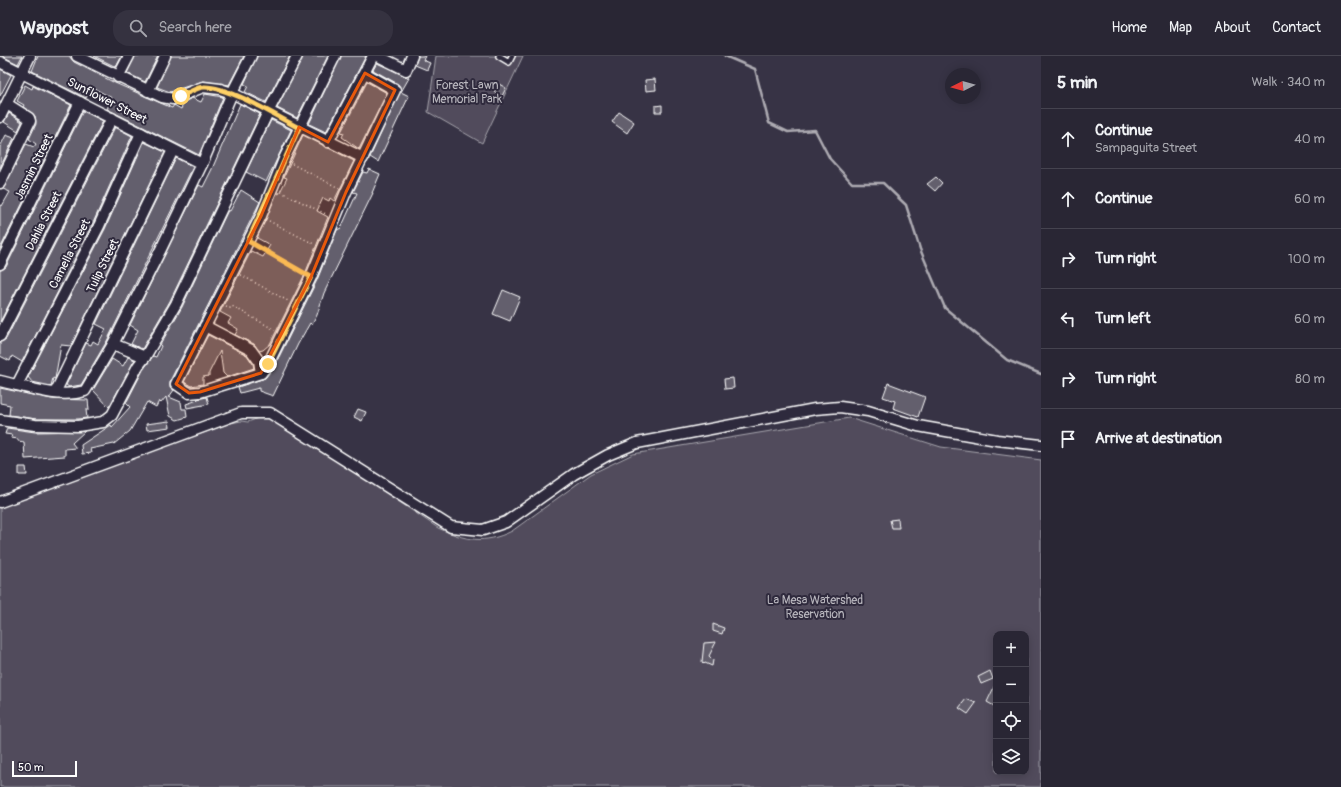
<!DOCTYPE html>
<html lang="en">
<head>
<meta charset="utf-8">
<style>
	:root { --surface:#292634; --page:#353240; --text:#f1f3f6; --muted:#a5a5ac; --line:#45434f }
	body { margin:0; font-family:Pangolin,sans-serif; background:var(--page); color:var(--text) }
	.controls { position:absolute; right:12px; bottom:12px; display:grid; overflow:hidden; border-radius:8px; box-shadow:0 2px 10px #0003 }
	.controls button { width:36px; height:36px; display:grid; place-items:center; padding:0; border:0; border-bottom:1px solid var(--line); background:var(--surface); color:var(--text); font:20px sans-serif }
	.compass { position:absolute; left:945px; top:12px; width:36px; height:36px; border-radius:50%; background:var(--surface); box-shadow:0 2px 10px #0003; rotate:265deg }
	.scale { position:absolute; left:12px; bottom:10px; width:65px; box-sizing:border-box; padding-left:4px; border:2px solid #fff; border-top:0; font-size:11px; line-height:14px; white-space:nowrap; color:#fff; -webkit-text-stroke:3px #2f2a3d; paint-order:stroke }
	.stop { position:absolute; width:12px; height:12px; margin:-9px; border:3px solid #ffd166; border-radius:50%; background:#fff }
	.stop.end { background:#ffd166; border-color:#fff; box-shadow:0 1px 4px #0008 }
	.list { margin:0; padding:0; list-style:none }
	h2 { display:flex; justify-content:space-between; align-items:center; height:52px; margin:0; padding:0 16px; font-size:17px }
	h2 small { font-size:13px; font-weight:400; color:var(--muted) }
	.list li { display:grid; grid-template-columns:26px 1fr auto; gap:12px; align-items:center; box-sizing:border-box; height:60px; padding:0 16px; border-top:1px solid var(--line) }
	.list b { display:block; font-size:15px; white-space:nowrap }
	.list p { margin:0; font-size:13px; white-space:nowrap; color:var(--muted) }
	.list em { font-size:13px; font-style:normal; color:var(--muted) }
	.icon { flex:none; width:22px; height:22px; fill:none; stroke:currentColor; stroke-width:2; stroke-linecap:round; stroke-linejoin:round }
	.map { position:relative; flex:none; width:1041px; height:731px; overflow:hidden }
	header { display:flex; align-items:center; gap:24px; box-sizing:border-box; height:56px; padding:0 20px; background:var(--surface); border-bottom:1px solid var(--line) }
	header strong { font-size:19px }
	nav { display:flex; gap:22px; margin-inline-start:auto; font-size:14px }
	.search { width:280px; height:36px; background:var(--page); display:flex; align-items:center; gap:10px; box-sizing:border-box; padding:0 14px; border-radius:16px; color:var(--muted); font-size:15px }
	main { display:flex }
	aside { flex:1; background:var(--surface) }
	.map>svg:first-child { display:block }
</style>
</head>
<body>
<header>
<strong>Waypost</strong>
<div class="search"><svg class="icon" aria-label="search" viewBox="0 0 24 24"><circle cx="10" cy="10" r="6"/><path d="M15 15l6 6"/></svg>Search here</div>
<nav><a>Home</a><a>Map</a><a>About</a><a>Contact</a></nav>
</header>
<main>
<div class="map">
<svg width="1041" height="731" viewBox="0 0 1041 731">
	<rect width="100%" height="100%" fill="#373345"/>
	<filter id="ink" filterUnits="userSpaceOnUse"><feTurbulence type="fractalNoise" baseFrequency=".025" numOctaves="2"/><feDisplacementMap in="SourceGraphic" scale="8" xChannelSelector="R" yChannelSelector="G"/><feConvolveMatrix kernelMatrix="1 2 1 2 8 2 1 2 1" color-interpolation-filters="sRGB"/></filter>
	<g filter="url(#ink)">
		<g fill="#514c5c" stroke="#a8a6ae" fill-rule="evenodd">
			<polygon points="436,0 523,0 482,87 428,56"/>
			<path d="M269,358L438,472C465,484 484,489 512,475L591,418L633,398L849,362L941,391L1041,404V731H0V450L231,367L241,365L248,366ZM996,578H1026V716H996Z"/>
		</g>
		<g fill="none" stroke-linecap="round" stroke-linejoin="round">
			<polyline stroke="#adabb2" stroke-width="2.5" points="725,0 755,13 769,67 788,76 815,74 830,103 852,127 883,127 906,149 920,193 945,252 1007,304 1041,318"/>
		</g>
		<g fill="#635f6d" stroke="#fff">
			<polygon points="2,0 22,0 18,8"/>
			<polygon points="38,0 69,0 74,6 115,27 172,52 174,49 181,53 184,46 192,42 201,46 205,38 223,41 199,99 107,53 112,42 91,31 86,42 32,15"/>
			<polygon points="94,0 122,0 116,11"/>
			<polygon points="135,0 158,0 145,26 127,17"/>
			<polygon points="171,0 244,0 229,29 203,25 170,36 157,31"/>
			<polygon points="257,0 290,0 266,46 245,36 248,30 244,28"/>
			<polygon points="303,0 328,0 297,62 277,52"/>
			<polygon points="341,0 366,0 326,76 309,68"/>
			<polygon points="418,0 425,0 423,4 430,7 427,14 415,9"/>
			<polygon points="377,7 409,22 401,36 409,40 378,106 370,101 401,34 398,28 373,14"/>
			<polygon points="0,13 11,19 0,40"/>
			<polygon points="655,23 656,34 646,35 645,24"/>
			<polygon points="367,26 387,37 359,93 342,81 344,77 341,76"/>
			<polygon points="499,28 506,32 502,40 494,36"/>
			<polygon points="25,29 32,33 33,30 71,49 0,193 0,149 2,150 10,136 3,133 26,88 34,91 36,88 29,83 36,68 35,60 23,51 24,49 17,45"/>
			<polygon points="240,48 260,58 170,245 142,293 131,288 138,274 130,269 199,129 203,131 212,113"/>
			<polygon points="662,49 662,56 655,56 655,50"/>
			<polygon points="83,55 103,65 0,266 0,214 6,211"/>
			<polygon points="619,56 634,66 627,77 612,66"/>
			<polygon points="9,57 22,66 18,75 4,66"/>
			<polygon points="271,64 291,74 266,126 246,116"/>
			<polygon points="115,71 132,80 93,167 22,306 12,300 10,305 0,300 0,286 6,283"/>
			<polygon points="6,79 14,82 0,112 0,91"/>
			<polygon points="303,79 354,105 334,145 330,142 329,145 323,142 317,155 328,161 305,218 270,288 263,294 259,295 254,288 235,279 238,273 228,267 231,262 220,256 251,195 263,201 270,189 257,182 277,137 279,138 287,122 284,121"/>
			<polygon points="144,86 165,96 71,290 61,289 55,323 53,322 51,330 32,326 28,321 105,173"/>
			<polygon points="176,102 193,111 107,285 81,329 69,331 66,329 86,287 91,289 93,285 98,288 106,273 96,268"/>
			<polygon points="369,113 380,118 372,137 373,137 324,237 317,259 312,269 310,267 298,288 273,340 259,335 259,332 240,337 238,331 265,322 274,311 317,224 337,174 341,172 357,137 353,136 363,116 367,117"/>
			<polygon points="936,121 942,127 935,135 927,128"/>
			<polygon points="241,134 260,146 170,325 170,331 174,334 169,341 181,346 182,353 186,353 187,361 177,364 170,360 166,341 161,347 159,345 156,351 147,346 130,375 114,388 90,393 91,397 82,398 81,389 111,369 112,371 130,351 126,347 143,314 153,300 156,301 161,290 160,289 182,251 228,154 230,155"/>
			<polygon points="503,234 520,241 510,265 493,258"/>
			<polygon points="208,279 247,299 253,308 254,312 227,321 223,317 220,295 209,317 209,320 203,321 203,328 191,330 184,326"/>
			<polygon points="128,301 135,304 109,351 93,334 112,303 123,310"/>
			<polygon points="733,322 734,332 725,333 724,323"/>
			<polygon points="888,327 925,341 918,361 893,352 895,345 883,341"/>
			<polygon points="0,332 52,343 88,344 89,354 86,354 87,362 78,363 36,363 9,359 10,349 0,347"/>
			<polygon points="207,341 209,348 187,352 186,348 198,344 197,343"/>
			<polygon points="358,353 366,356 362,365 354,361"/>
			<polygon points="169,365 170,371 147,374 146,368"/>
			<polygon points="7,372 35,376 85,375 72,387 76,392 65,393 65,400 25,403 24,386 18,385 18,383 11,382 12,379 5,378"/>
			<polygon points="19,411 26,411 27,419 19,419"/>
			<polygon points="898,463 899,472 892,472 890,464"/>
			<polygon points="713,568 724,572 722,578 713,575"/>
			<polygon points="716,586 709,600 713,604 712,610 705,607 704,608 702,606 704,587"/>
			<polygon points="990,615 993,623 981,628 978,621"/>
			<polygon points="996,627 996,651 987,646"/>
			<polygon points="966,643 976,647 968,658 959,652"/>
		</g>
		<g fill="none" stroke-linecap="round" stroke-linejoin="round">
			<g stroke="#fff" stroke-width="8">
				<polyline id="lane" points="499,0 509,6 512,0"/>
			</g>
			<g stroke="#fff" stroke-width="13">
				<g id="street">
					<polyline points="77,0 162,41 173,43 203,31 220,33 232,37 363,102"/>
					<polyline points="335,0 284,103 261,160 176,328 189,337 200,336 261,317 268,308 311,221 346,136 395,34 365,17"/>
					<polyline points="378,0 406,14 412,0"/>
					<polyline points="0,6 202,108"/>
					<polyline points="118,21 129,0"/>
					<polyline points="148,35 165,0"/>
					<polyline points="0,61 30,0"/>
					<polyline points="328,86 373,0"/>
					<polyline points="0,127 30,65 29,62 7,48"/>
					<polyline points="0,208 80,46"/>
					<polyline points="205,270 251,294 259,305 261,317"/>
					<polyline points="0,280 112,62"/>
					<polyline points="113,288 145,301"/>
					<path d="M0,325C27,331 58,343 85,335L113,288L161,193L202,108L232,37L251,0"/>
					<polyline points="17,329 99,170 141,77"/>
					<polyline points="55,337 173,94"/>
					<polyline points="0,364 35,369 78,370 103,366 112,359 138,310 145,301 176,248 268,56 297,0"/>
					<polyline points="0,446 241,357 270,357 451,471 483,474 506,466 574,418 608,399 637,387 815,353 840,351 868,355 918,370 997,384 1041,389"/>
				</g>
			</g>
			<g stroke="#fff" stroke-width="1.5" stroke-dasharray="1 3" stroke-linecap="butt">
				<polyline points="292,108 339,132"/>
				<polyline points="281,136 326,158"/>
				<polyline points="269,165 314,188"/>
				<polyline points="257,190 302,216"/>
				<polyline points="241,219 288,245"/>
				<polyline points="226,250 230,252 232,250 275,274"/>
			</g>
			<use href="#lane" stroke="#2f2a3d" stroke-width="5"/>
			<use href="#street" stroke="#2f2a3d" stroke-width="10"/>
		</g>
	</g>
	<g fill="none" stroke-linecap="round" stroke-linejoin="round" filter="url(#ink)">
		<path stroke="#ffd166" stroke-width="5" d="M181,40C189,37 197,31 204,31C228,30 276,60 299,72L248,185L311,221L268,308"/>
	</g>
	<path fill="#e8590c" fill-opacity="0.2" stroke="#e8590c" stroke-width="3" stroke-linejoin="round" d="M365,17L395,34L346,136L311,221L261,317L200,336L189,337L176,328L261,160L299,71L328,86Z"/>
	<g text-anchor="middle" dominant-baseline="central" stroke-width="4" stroke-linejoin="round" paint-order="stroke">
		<g font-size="12" fill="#b9b7be" stroke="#2f2a3d">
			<text x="467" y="29">Forest Lawn<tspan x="467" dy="14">Memorial Park</tspan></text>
			<text x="815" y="544">La Mesa Watershed<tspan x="815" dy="14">Reservation</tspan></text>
		</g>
		<g font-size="12" fill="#fff" stroke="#2f2a3d">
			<text transform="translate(107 45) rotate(27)">Sunflower Street</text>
			<text transform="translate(34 111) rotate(-64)">Jasmin Street</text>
			<text transform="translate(44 165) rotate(-63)">Dahlia Street</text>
			<text transform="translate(70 198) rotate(-63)">Camella Street</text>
			<text transform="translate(103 210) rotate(-64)">Tulip Street</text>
		</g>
	</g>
</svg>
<div class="controls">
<button>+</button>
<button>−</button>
<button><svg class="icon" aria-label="locate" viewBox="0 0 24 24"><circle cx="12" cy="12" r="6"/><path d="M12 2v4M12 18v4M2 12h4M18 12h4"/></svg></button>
<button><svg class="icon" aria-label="layers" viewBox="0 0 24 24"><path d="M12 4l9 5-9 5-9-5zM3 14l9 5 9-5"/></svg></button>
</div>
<svg class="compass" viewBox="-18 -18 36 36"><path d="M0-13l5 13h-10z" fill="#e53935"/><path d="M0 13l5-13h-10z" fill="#a5a5ac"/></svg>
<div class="scale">50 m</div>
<div class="stop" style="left:181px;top:40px"></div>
<div class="stop end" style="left:268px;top:308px"></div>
</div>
<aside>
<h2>5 min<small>Walk · 340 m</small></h2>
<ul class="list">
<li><svg class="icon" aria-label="ahead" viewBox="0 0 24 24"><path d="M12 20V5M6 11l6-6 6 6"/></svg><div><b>Continue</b><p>Sampaguita Street</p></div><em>40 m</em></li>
<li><svg class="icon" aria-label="ahead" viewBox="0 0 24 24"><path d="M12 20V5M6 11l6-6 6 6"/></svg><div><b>Continue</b></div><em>60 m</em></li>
<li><svg class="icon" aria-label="right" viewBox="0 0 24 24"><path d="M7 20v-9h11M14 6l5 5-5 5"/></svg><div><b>Turn right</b></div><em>100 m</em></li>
<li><svg class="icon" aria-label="left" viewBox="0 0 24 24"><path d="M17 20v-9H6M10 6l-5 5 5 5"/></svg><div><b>Turn left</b></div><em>60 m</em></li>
<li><svg class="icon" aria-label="right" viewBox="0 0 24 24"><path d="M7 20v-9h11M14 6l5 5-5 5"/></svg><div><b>Turn right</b></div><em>80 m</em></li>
<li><svg class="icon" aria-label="arrive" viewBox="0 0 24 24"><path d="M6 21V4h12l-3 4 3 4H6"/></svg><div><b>Arrive at destination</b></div></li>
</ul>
</aside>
</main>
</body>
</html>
